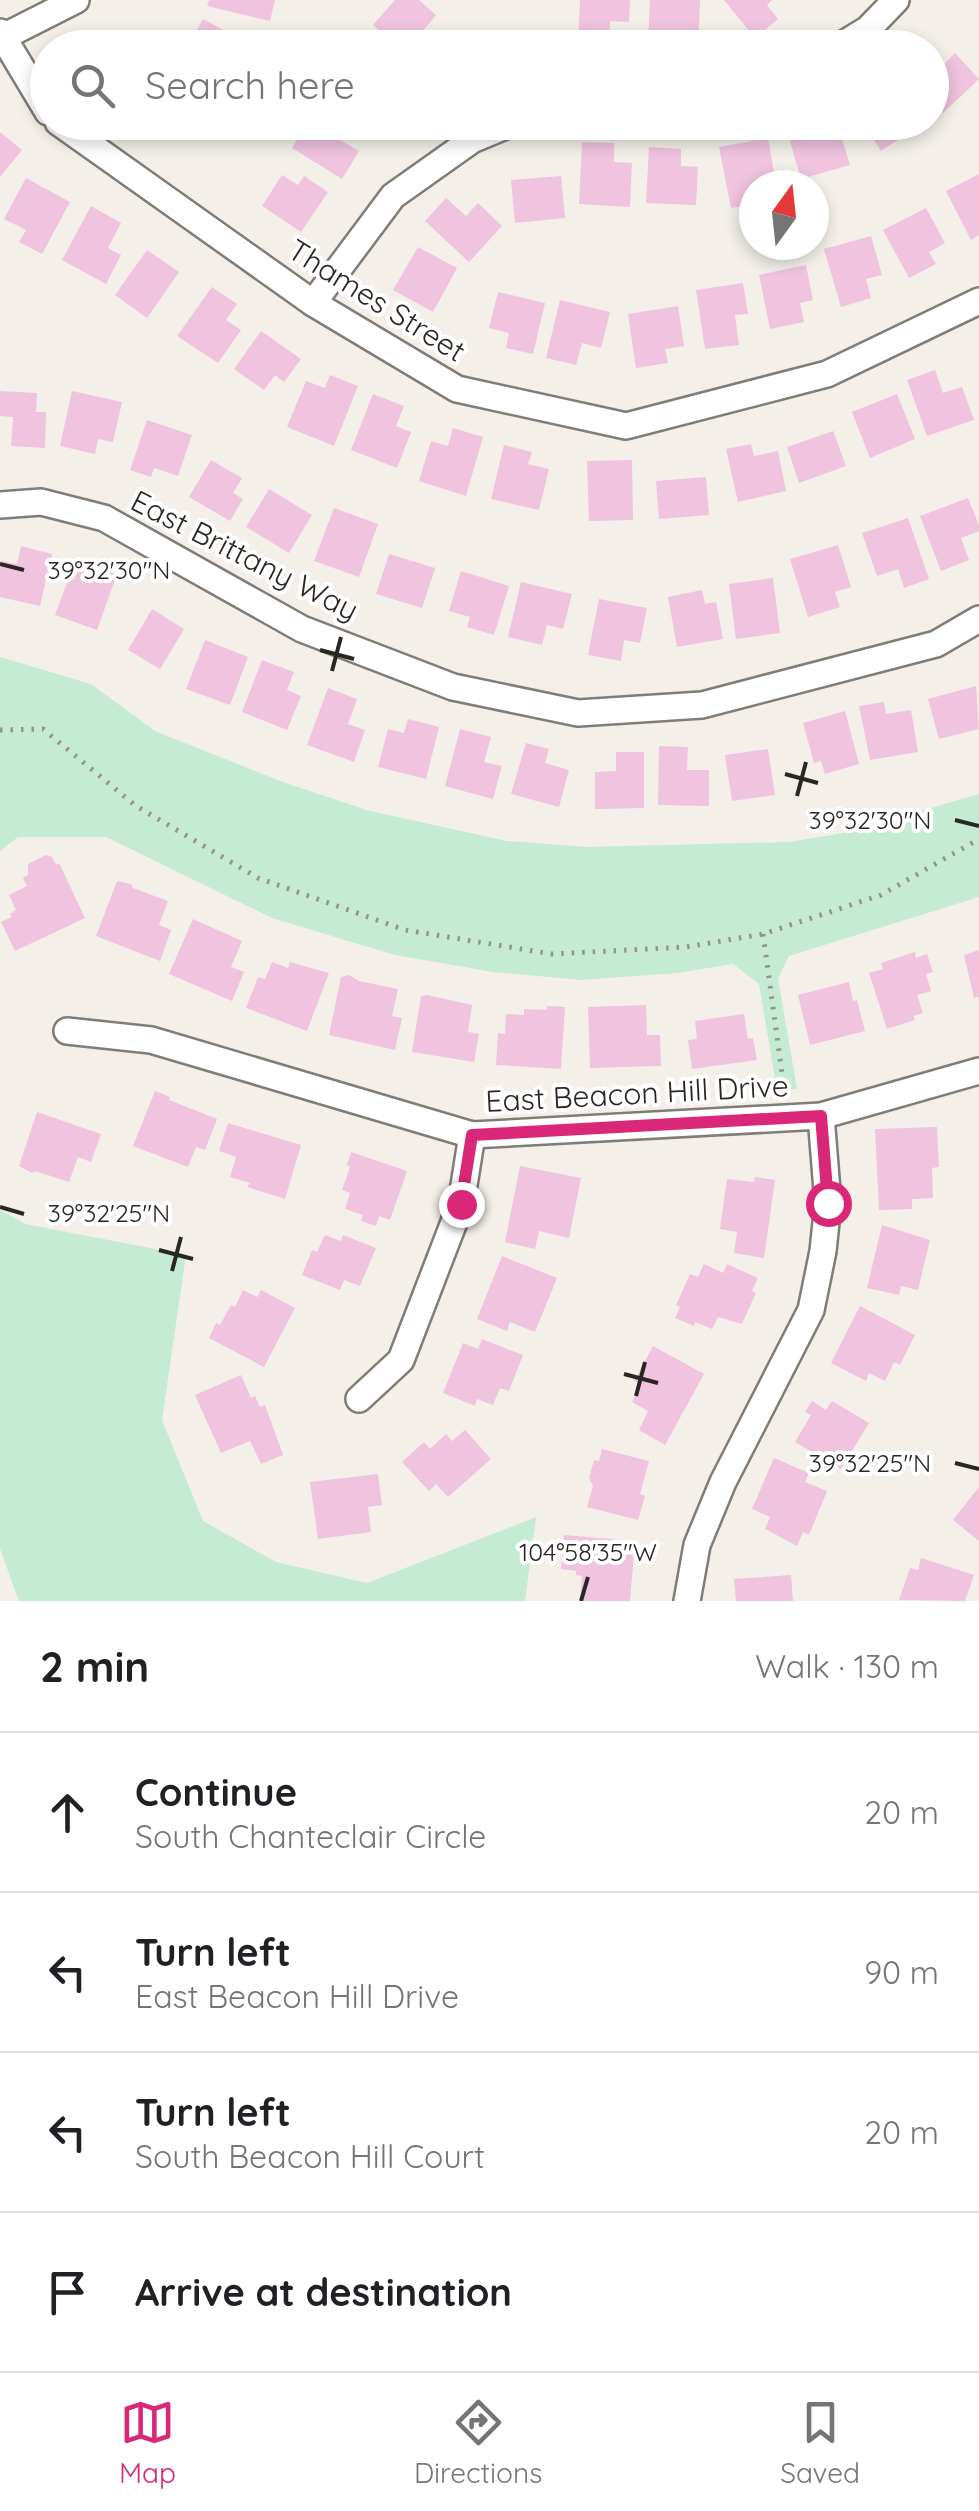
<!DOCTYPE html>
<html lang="en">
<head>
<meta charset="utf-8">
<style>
	:root { --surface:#fff; --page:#f6f6f6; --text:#202124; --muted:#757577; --line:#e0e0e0; --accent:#db2777 }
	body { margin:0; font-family:Quicksand,sans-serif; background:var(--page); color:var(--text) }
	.compass { position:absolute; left:739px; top:170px; width:90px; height:90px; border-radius:50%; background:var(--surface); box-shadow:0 5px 15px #0003; rotate:15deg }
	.stop { position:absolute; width:30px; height:30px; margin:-22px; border:8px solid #db2777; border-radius:50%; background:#fff }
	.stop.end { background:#db2777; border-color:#fff; box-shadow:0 2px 10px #0008 }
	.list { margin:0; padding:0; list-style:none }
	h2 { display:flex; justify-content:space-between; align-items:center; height:130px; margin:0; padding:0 40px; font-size:42px }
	h2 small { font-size:32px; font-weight:400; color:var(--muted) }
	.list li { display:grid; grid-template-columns:65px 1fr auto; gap:30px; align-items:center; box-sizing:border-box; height:160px; padding:0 40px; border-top:2px solid var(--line) }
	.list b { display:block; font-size:38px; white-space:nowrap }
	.list p { margin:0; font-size:32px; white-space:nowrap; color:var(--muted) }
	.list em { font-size:32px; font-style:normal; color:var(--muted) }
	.icon { flex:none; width:55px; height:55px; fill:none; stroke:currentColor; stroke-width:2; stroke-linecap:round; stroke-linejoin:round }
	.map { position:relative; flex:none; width:979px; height:1601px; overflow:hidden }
	.search { position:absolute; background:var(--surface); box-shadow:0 5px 15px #0003; left:30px; right:30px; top:30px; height:110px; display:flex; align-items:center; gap:25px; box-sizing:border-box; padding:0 35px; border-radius:55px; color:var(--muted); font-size:38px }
	.sheet { height:770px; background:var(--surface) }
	nav { display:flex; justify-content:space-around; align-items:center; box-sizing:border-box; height:140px; border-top:2px solid var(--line); background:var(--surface); font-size:28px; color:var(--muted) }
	nav a { display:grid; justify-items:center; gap:5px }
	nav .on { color:var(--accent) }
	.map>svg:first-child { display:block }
</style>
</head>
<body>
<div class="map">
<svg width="979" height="1601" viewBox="0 0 979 1601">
	<rect width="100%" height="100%" fill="#f4f0e9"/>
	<g fill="#c5ebd5">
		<polygon points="0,657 91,684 155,731 283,782 370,811 507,841 587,847 789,842 849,832 979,794 979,897 789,956 778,978 797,1089 777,1091 759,984 733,964 677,973 581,980 493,972 395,955 272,918 106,837 18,837 0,851"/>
		<polygon points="0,1210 26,1224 186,1255 162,1420 203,1521 276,1562 367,1583 536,1517 525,1601 19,1601 0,1549"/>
	</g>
	<g fill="#f0c3df">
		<polygon points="209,0 275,0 270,21 207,6"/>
		<polygon points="395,0 419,0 436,15 422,32 431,39 424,48 400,48 373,25"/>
		<polygon points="580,0 630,0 629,22 610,21 609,45 578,43"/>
		<polygon points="650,0 700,0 699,31 682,31 681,46 648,45"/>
		<polygon points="724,0 772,0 767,5 778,19 755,38"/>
		<polygon points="203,19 229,33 222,45 227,48 187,48"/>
		<polygon points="932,52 943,65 955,53 979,79 943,113 932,101"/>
		<polygon points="308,122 349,125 340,140 359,151 342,179 292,148"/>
		<polygon points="814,122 818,135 839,129 850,165 801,179 785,124"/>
		<polygon points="862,122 901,122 894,127 901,138 881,151"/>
		<polygon points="0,132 22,150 0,177"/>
		<polygon points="768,138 776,185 754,185 754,204 731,208 719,147"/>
		<polygon points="582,142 614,143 614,162 632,163 630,207 579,204"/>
		<polygon points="649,147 681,149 681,166 698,167 696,205 646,203"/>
		<polygon points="979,174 979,235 971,240 946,191"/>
		<polygon points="282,175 298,185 304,176 328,192 301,232 262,206"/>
		<polygon points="561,176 565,218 515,223 511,180"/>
		<polygon points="26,178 70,202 42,254 19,242 26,230 4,219"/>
		<polygon points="446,198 466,216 478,203 502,226 469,262 425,221"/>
		<polygon points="91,206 121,223 108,248 121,255 106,284 62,260"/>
		<polygon points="926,208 945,243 929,252 936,264 909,278 883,230"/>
		<polygon points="871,236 882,275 866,279 871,298 841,307 824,249"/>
		<polygon points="418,247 457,268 433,312 393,290"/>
		<polygon points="147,250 179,272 147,318 115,295"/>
		<polygon points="806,265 813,300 800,303 804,322 770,329 759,275"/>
		<polygon points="743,283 748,314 735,315 739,345 705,349 696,290"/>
		<polygon points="212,287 237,304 226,320 241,330 218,363 177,336"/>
		<polygon points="498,292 545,303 533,354 506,348 509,333 489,328"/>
		<polygon points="560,300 610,312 601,348 582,343 576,365 546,358"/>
		<polygon points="678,306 684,346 665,349 668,363 636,368 628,314"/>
		<polygon points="261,331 301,359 284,382 275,375 264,390 234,369"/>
		<polygon points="935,370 943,393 962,387 974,420 927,436 907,380"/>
		<polygon points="330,375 358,386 334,446 287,427 306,381 325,388"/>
		<polygon points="0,391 37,393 36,412 46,412 45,448 11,446 13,417 0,416"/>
		<polygon points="72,391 122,402 113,442 98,439 95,454 60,446"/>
		<polygon points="373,394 404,406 396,426 411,432 397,468 351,450"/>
		<polygon points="897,394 915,439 870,458 852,412"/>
		<polygon points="147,420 192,435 178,476 154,468 151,477 130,470"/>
		<polygon points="453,428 483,437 466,496 419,481 431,441 448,446"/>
		<polygon points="833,431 846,466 799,483 787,447"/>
		<polygon points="751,444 754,456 778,451 786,491 738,502 726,449"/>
		<polygon points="504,445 532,452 528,464 549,469 539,510 491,499"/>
		<polygon points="211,460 242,478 233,493 243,499 230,521 189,497"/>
		<polygon points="632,460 633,520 589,521 587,461"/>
		<polygon points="706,477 709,515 659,519 656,481"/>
		<polygon points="269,489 312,515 289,553 246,527"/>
		<polygon points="968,498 979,525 979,531 961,538 969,560 941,571 920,516"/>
		<polygon points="334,508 378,524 359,577 314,561"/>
		<polygon points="908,518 929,579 904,588 898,569 877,576 862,533"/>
		<polygon points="838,545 851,587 835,592 840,607 808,617 790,559"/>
		<polygon points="21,546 52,554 40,606 0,597 0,561 17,564"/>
		<polygon points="389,554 435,568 422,608 376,594"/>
		<polygon points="76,559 117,574 97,630 55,615"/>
		<polygon points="461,571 509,586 494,635 467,627 470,617 449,611"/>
		<polygon points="773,578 780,633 736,639 729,584"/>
		<polygon points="521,582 572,594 563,629 547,625 542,645 508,637"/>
		<polygon points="702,590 705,604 716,602 723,639 677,647 668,597"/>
		<polygon points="599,599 647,608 640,643 624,640 621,661 588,655"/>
		<polygon points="152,609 184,629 160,669 128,650"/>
		<polygon points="205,640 248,657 230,705 186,689"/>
		<polygon points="262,660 294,672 287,690 301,696 287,730 242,712"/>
		<polygon points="976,686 979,729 939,739 928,699"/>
		<polygon points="328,688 357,699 348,724 365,730 354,762 307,745"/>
		<polygon points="884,702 886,714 911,710 918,752 870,760 859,706"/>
		<polygon points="845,711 859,764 825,774 821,761 814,763 803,723"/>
		<polygon points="408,719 439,727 426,779 378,767 388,729 404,733"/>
		<polygon points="460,729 491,737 484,762 502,766 493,799 445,786"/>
		<polygon points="526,743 549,749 545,763 569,770 559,807 511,794"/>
		<polygon points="659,746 688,747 687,770 709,770 709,806 658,805"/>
		<polygon points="768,749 775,795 732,801 725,755"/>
		<polygon points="616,752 644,752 644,808 595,809 595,772 616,771"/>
		<polygon points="46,855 52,857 56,865 59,863 85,918 15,951 1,922 12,917 10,914 16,910 9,895 27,886 23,878 28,875 28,864"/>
		<polygon points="117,881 131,884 133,888 168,901 159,925 171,930 160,961 96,936"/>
		<polygon points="193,919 242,941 231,967 244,972 232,1001 169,974"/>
		<polygon points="979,950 979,997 974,998 964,955"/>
		<polygon points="915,952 916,958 927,954 933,972 926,974 931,991 917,995 923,1013 913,1016 915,1020 887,1029 869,973 883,969 881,963"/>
		<polygon points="272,962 288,968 290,962 329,973 307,1031 246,1008 258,977 265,979"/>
		<polygon points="349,975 359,981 398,989 392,1016 402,1018 395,1050 329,1035 341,977"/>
		<polygon points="849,982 853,1001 857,1000 865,1031 810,1045 798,995"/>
		<polygon points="427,995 472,1005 468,1032 479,1034 474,1062 412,1052 421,996"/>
		<polygon points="646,1005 647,1035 660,1035 661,1066 590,1068 588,1007"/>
		<polygon points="547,1006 565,1007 561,1069 496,1065 498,1033 505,1034 506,1014 524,1015 524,1009 547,1010"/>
		<polygon points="744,1014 748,1039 753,1038 757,1060 692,1069 688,1040 697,1039 695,1021"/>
		<polygon points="155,1091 170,1097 169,1100 217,1119 205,1150 196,1147 188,1167 133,1146"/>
		<polygon points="37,1112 101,1134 91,1162 78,1157 69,1182 35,1171 32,1173 19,1166"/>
		<polygon points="228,1123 301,1145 285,1199 247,1187 250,1183 230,1177 236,1157 219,1151"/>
		<polygon points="937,1127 939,1167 932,1168 933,1198 912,1199 912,1209 879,1210 875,1129"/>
		<polygon points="351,1152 407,1171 390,1220 379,1216 376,1226 361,1221 363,1215 345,1209 350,1193 342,1190 350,1167 347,1165"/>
		<polygon points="520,1166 581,1178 569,1238 539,1231 535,1249 505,1242"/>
		<polygon points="755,1177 775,1180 764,1258 734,1253 737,1232 720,1229 727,1179 754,1182"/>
		<polygon points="882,1225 930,1240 918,1290 901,1286 899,1295 867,1288"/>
		<polygon points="325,1235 341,1241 343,1235 376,1248 360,1286 344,1280 340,1290 302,1275 312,1250 317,1252"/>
		<polygon points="502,1256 557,1278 535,1332 510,1322 507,1331 477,1319"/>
		<polygon points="704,1264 723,1273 727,1264 758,1278 752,1291 756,1293 742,1324 718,1317 712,1329 695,1322 694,1326 675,1318 680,1307 676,1305 690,1274 698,1277"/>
		<polygon points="243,1290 257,1297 261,1290 295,1308 264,1367 209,1338 216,1323 220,1325 231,1305 235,1307"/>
		<polygon points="860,1306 915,1335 900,1365 894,1362 885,1381 869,1373 866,1381 831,1363"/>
		<polygon points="482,1339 523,1355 509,1391 500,1388 493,1405 477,1399 475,1406 443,1393 463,1343 478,1349"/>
		<polygon points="653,1346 704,1374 665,1445 639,1430 648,1411 632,1402 641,1384 634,1381"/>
		<polygon points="241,1375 251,1398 255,1396 260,1407 265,1405 283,1455 261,1464 250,1441 221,1453 195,1395"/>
		<polygon points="812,1401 826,1410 832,1401 869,1423 841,1469 795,1442 811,1415 805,1412"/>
		<polygon points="465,1430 491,1459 448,1497 436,1484 429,1491 402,1462 424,1442 430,1449 446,1434 452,1441"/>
		<polygon points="602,1449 649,1461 640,1494 645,1496 638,1520 587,1507 593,1486 589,1478 594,1460 599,1461"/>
		<polygon points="774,1458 809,1473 805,1482 827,1491 809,1535 803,1532 797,1546 765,1529 770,1517 752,1509"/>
		<polygon points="378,1474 382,1505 368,1507 371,1532 318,1539 310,1482"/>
		<polygon points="979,1487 979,1541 953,1520"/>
		<polygon points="564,1535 635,1541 630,1601 580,1601 582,1576 576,1575 576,1571 561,1569"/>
		<polygon points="921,1558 974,1575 965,1601 899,1600 910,1568 918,1570"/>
		<polygon points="791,1575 793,1601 736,1601 734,1579"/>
	</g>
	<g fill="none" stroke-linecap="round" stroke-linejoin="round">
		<g stroke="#807c76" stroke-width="30">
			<g id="minor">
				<polyline points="0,32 48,112"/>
				<polyline points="3,37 76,0"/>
				<polyline points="837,48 868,29 896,0"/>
				<polyline points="58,122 313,303 457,389 626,426 827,374 979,301"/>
				<polyline points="313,303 393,196 472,140 515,122"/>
				<polyline points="0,505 41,502 104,518 302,629 453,687 578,713 702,705 936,644 979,619"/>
				<polyline points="67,1031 151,1040 472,1135 821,1116 979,1071"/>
				<polyline points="359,1399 401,1360 461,1204 472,1135"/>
				<polyline points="687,1601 697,1545 723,1482 811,1310 823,1251 828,1203 821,1116"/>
			</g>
		</g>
		<g stroke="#96938e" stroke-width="5" stroke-dasharray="2.5 8" stroke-linecap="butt">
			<polyline points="0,730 43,729 136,806 258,878 405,930 552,954 686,947 763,934 881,895 979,839"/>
			<polyline points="763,934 785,1095"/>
		</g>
		<use href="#minor" stroke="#fff" stroke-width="25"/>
	</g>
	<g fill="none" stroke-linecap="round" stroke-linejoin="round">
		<polyline stroke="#db2777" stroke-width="12" points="461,1204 472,1135 821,1116 828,1203"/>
	</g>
	<path fill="none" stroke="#292724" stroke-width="4" d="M0,564L24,570M320,650L354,659M332,671L341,637M785,774L818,783M797,796L806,762M955,820L979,826M0,1207L24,1214M159,1250L193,1259M172,1271L181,1237M624,1374L658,1383M636,1396L645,1362M955,1463L979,1469M581,1601L588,1577"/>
	<g text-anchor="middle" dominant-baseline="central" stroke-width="8" stroke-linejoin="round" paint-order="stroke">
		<g font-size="30" fill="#292724" stroke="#fff">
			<text transform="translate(377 300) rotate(32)">Thames Street</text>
			<text transform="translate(245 555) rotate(27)">East Brittany Way</text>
			<text transform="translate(637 1093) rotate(-3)">East Beacon Hill Drive</text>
		</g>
	</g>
	<g font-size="25" text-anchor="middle" fill="#292724" stroke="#fff" stroke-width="8" stroke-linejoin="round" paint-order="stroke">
		<text x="109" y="579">39°32'30"N</text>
		<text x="870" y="829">39°32'30"N</text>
		<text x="109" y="1222">39°32'25"N</text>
		<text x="870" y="1472">39°32'25"N</text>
		<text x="588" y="1561">104°58'35"W</text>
	</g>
</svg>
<svg class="compass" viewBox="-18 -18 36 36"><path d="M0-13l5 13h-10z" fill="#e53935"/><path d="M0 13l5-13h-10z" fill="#757577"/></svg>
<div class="stop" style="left:828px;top:1203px"></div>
<div class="stop end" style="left:461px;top:1204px"></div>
<div class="search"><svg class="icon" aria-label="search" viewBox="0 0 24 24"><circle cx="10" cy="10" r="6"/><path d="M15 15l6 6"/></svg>Search here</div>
</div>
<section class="sheet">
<h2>2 min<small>Walk · 130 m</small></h2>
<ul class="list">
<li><svg class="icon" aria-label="ahead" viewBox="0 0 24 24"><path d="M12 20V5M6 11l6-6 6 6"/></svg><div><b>Continue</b><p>South Chanteclair Circle</p></div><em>20 m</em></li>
<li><svg class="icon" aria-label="left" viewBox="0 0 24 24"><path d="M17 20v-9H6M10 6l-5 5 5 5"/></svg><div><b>Turn left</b><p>East Beacon Hill Drive</p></div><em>90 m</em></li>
<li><svg class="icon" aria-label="left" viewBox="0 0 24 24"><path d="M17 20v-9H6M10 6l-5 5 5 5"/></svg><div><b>Turn left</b><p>South Beacon Hill Court</p></div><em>20 m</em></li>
<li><svg class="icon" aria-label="arrive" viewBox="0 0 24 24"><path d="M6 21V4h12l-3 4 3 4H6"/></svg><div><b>Arrive at destination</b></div></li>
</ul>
</section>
<nav>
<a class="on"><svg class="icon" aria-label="map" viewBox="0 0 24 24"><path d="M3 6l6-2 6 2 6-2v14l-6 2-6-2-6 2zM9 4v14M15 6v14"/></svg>Map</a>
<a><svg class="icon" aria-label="directions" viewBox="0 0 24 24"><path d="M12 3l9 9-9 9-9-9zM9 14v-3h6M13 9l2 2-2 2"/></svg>Directions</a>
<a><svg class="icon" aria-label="saved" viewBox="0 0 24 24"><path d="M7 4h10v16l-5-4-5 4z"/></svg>Saved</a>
</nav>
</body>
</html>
